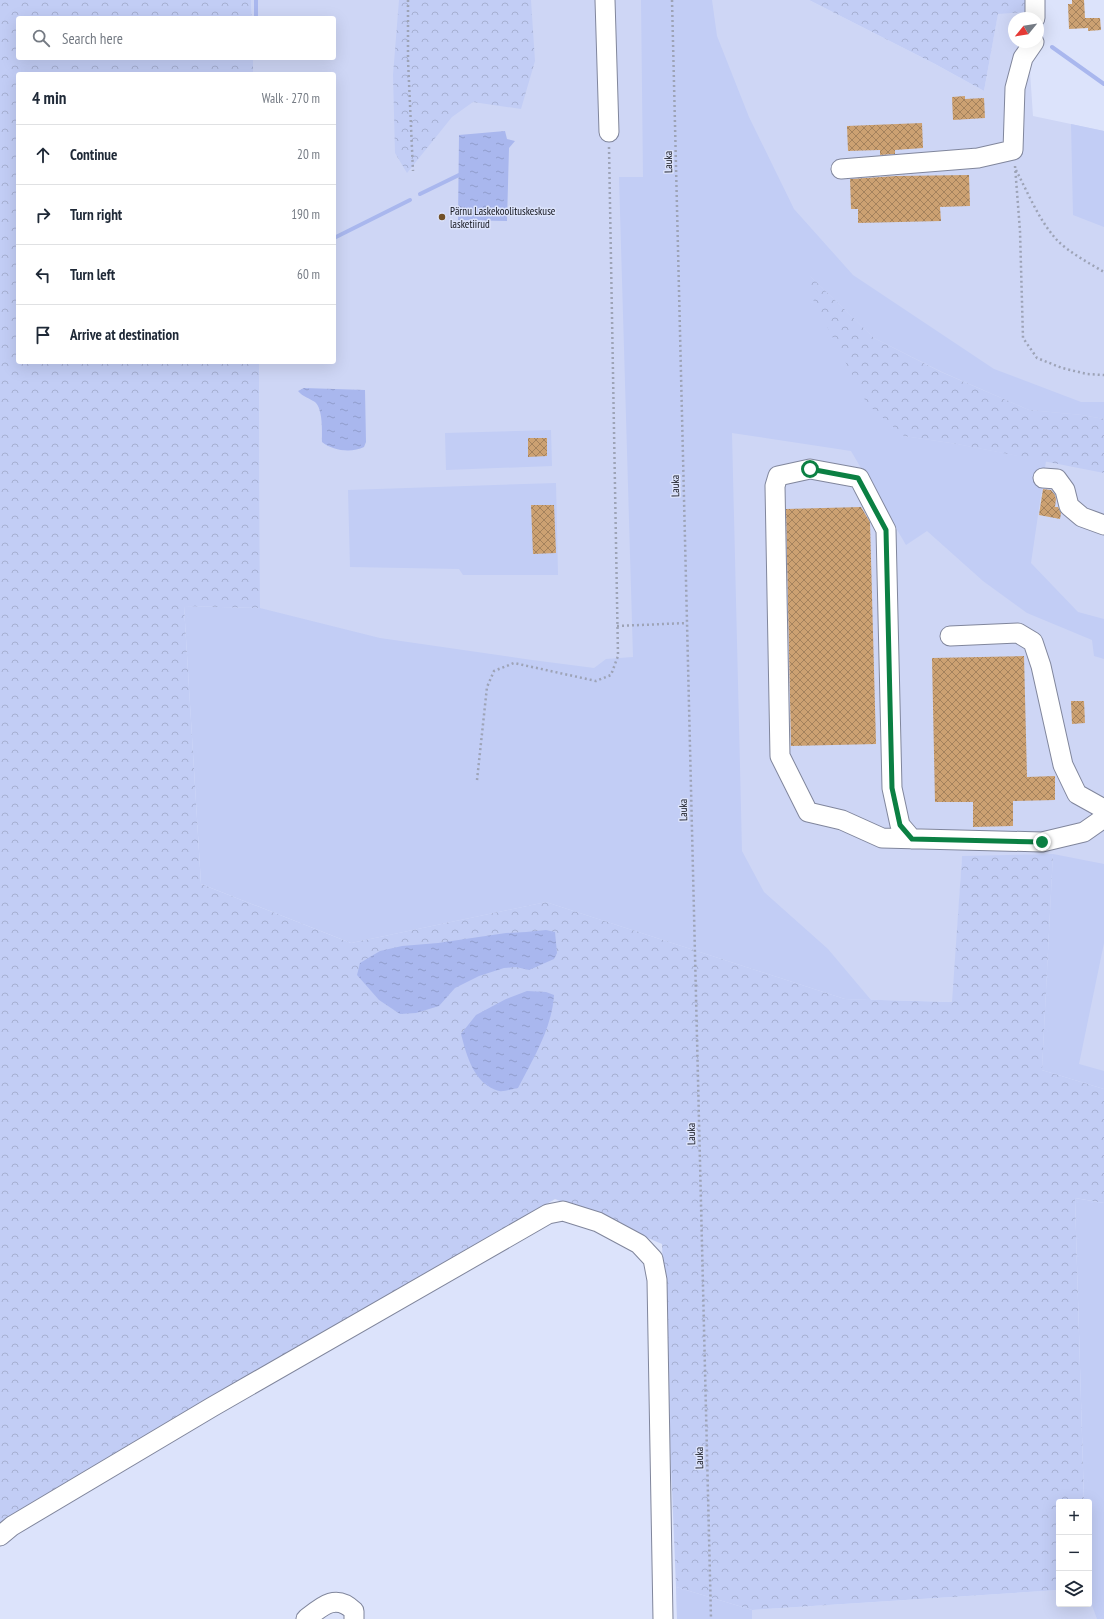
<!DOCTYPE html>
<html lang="en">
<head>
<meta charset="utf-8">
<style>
	:root { --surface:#fff; --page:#f2f2f3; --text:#1f2937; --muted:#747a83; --line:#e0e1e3 }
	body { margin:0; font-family:"PT Sans Narrow",sans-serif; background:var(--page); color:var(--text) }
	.controls { position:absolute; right:12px; bottom:12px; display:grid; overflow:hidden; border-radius:4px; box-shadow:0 4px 16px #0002 }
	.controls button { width:36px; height:36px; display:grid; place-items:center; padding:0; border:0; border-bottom:1px solid var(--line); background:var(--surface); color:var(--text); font:20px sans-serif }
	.compass { position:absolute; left:1008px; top:12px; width:36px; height:36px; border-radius:50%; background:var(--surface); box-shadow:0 4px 16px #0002; rotate:240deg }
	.stop { position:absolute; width:12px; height:12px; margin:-9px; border:3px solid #0b8043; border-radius:50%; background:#fff }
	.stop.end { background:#0b8043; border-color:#fff; box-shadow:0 1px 4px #0008 }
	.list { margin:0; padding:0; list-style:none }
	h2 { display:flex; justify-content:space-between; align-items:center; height:52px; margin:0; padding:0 16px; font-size:17px }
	h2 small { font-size:13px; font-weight:400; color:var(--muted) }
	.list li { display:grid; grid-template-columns:26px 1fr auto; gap:12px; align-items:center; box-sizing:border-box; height:60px; padding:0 16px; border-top:1px solid var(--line) }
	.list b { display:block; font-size:15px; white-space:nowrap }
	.list em { font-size:13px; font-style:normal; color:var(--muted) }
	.icon { flex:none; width:22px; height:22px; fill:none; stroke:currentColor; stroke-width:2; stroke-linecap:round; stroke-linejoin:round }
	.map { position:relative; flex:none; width:1104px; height:1619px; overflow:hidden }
	.search { position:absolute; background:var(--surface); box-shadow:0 4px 16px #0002; left:16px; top:16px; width:320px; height:44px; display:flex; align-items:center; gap:10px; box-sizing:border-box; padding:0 14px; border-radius:4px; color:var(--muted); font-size:15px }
	.panel { position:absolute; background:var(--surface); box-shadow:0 4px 16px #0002; left:16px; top:72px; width:320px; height:292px; border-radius:4px }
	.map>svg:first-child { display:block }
</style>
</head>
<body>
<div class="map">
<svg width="1104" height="1619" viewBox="0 0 1104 1619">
	<defs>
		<pattern id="forest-crowns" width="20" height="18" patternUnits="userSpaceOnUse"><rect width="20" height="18" fill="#c2cdf5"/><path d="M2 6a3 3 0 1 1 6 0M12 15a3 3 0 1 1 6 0" fill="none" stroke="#a6afd1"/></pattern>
		<pattern id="water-ripples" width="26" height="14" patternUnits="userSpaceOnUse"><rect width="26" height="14" fill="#a9b7ee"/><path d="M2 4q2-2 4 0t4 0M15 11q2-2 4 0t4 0" fill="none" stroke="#909ccc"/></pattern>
		<pattern id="building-cross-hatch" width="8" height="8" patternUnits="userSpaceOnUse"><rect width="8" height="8" fill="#cca172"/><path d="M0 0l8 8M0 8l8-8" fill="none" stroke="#a4825d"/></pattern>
	</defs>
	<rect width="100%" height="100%" fill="#dce3fb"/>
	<g fill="#ced6f5">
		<polygon points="251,0 809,0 935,64 984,91 998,13 1026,12 1027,18 1014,18 1014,42 1028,42 1033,116 1104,131 1104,1089 1042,1070 1053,854 962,857 953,1002 845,999 546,902 351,943 184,606 260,608 259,362 334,362 334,74 253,74 253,58 334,58 334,18 252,18"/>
		<polygon points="1104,1203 1104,1619 677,1619 676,1587 752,1610 1059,1590 1059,1604 1089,1604 1089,1502 1084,1502"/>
	</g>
	<g fill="#c2cdf5">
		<polygon points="641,0 712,0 717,36 749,117 794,209 853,275 994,369 1081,402 1104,402 1104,419 1082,415 1029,410 942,372 874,338 810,276 904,436 957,444 1046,461 1031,563 1078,612 1104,619 1104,659 1094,656 1092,640 1027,613 983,581 927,531 906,545 851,451 732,433 742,851 764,892 828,949 871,1000 845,999 546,902 351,943 201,884 184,606 260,608 380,638 532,660 594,668 606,659 633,657 619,177 643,177"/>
		<polygon points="1071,124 1104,131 1104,227 1073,215"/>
		<polygon points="551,430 552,466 446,470 445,433"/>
		<polygon points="556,483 558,575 463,575 459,569 350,567 348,490"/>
		<polygon points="1053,854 1104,864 1104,943 1079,1064 1104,1071 1104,1089 1042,1070"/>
		<polygon points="1075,1198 1104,1203 1104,1619 1097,1619 1089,1597 1089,1502 1084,1502"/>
		<polygon points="676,1587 752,1610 752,1619 677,1619"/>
	</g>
	<g fill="url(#forest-crowns)">
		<polygon points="0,0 251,0 252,18 18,18 18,58 253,58 253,74 18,74 18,362 259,362 260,608 184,606 201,884 351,943 546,902 845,999 952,1002 962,856 1053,854 1042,1070 1104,1089 1104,1203 1075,1198 1084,1502 1059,1502 1059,1590 752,1610 676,1587 662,1244 555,1199 0,1526"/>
		<polygon points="399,0 531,0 535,61 521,109 473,102 452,117 407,173 395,153 393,75"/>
		<polygon points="809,0 1027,0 1026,12 998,14 984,91 935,64"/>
		<polygon points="810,276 874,338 941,372 1029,410 1082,415 1104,419 1104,473 957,444 904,436 867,404 802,278"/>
	</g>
	<g fill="url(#water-ripples)">
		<polygon points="505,131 507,139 515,141 509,148 507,221 458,220 459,135"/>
		<path d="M304,388L365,390L366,442L364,447C352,453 333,451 322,442C322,431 323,409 315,402C309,398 303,397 298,391Z"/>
		<polygon points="546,930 555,932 557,953 554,959 529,970 516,967 504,968 479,976 455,988 439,1006 416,1013 400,1014 379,1000 357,975 360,963 380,951 402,946 438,943 506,933 526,932"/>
		<path d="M527,991L546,992L554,995C552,1028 533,1059 518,1088C512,1089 504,1092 499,1091C474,1084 467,1057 461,1034L476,1015L506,999Z"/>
	</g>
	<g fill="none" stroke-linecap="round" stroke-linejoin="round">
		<g stroke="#a9b7ee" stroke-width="4">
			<polyline points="256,0 256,17"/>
			<polyline points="1052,47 1104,84"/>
			<polyline points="420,194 459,175"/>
			<polyline points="334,238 410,200"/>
		</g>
	</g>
	<g fill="url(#building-cross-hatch)">
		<polygon points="1072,0 1084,0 1085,18 1100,18 1101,30 1088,31 1088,28 1069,29 1068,4 1072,4"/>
		<polygon points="965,96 965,99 984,98 985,118 953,120 952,97"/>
		<polygon points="922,123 923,148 895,150 895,154 880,155 880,150 848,151 847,126"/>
		<polygon points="969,175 970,206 940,207 941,221 858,223 858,209 851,209 850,179 896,176"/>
		<polygon points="528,438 547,438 547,456 528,457"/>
		<polygon points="1043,489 1051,490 1055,495 1056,499 1055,507 1058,507 1061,513 1060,519 1039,515"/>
		<polygon points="531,505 554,505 556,553 533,554"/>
		<polygon points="861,507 870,522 876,744 791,746 786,509"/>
		<polygon points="1024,656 1027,777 1055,776 1055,800 1013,801 1013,826 973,827 973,802 935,802 932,658"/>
		<polygon points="1071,701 1084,701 1085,723 1072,724"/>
	</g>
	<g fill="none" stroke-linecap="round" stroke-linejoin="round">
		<g stroke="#80869c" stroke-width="21">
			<g id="minor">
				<polyline points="605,0 609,132"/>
				<polyline points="1035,18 1035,0"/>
				<polyline points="841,169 978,158 1013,150 1015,88 1023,58 1034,42"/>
				<polyline points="1043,478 1057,479 1065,490 1069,506 1082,517 1104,525"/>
				<polyline points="950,636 1018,633 1033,642 1041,666 1063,765 1077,794 1104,809"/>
				<polyline points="912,839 900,825 892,788 886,530 859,478 810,469 778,476 775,486 780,756 808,812 842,820 882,838 1042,842 1084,832 1104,818"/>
				<polyline points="0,1536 12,1526 212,1407 548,1214 563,1211 598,1222 639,1244 653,1259 657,1280 663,1619"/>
				<path d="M306,1619C322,1606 336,1593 354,1611V1619"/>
			</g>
		</g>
		<g stroke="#9da3b6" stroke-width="2.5" stroke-dasharray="2 3" stroke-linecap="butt">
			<polyline points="408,0 408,60 413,171"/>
			<polyline points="672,0 711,1619"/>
			<polyline points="1015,166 1020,231 1023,338 1037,358 1062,368 1087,374 1104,375"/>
			<path d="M1016,170C1028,193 1039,220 1056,239C1068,252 1089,263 1104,272"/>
			<polyline points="617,626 687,623"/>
			<polyline points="477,780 487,687 494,671 514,663 596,681 611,675 618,656 609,147"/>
		</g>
		<use href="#minor" stroke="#fff" stroke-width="19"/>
	</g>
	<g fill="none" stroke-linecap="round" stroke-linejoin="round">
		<polyline stroke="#0b8043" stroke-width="5" points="810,469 858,478 886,530 892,788 900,825 912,839 1042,842"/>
	</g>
	<circle fill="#725028" stroke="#dce3fb" stroke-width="1.5" cx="442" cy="217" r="4"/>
	<g text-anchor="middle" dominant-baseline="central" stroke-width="3" stroke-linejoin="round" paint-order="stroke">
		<g font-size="11" fill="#12141c" stroke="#dce3fb">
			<text transform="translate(668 162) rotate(-91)">Lauka</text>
			<text transform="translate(675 486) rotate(-91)">Lauka</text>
			<text transform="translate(683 810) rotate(-91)">Lauka</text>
			<text transform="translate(691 1134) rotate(-91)">Lauka</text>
			<text transform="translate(699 1458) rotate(-91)">Lauka</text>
		</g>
		<g font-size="11" fill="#12141c" stroke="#dce3fb" text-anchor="start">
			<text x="450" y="211">Pärnu Laskekoolituskeskuse<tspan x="450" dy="13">lasketiirud</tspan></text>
		</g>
	</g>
</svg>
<div class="controls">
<button>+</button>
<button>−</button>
<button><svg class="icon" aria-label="layers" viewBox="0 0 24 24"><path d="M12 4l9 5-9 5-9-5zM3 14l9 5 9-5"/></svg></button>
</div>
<svg class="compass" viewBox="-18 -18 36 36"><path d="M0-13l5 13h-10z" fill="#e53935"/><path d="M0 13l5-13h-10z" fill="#747a83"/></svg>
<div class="stop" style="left:810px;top:469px"></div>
<div class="stop end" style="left:1042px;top:842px"></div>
<div class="search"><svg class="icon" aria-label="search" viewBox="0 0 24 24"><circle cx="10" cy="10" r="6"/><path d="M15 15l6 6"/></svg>Search here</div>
<section class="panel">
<h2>4 min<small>Walk · 270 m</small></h2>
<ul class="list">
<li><svg class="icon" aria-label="ahead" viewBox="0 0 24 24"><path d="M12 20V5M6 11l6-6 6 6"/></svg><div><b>Continue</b></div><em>20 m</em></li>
<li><svg class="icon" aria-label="right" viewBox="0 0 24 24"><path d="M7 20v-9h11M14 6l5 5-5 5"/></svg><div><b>Turn right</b></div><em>190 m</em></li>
<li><svg class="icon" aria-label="left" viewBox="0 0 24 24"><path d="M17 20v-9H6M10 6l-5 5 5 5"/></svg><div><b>Turn left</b></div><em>60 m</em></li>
<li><svg class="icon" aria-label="arrive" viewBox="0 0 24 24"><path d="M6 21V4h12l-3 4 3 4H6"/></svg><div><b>Arrive at destination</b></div></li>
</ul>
</section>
</div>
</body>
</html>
